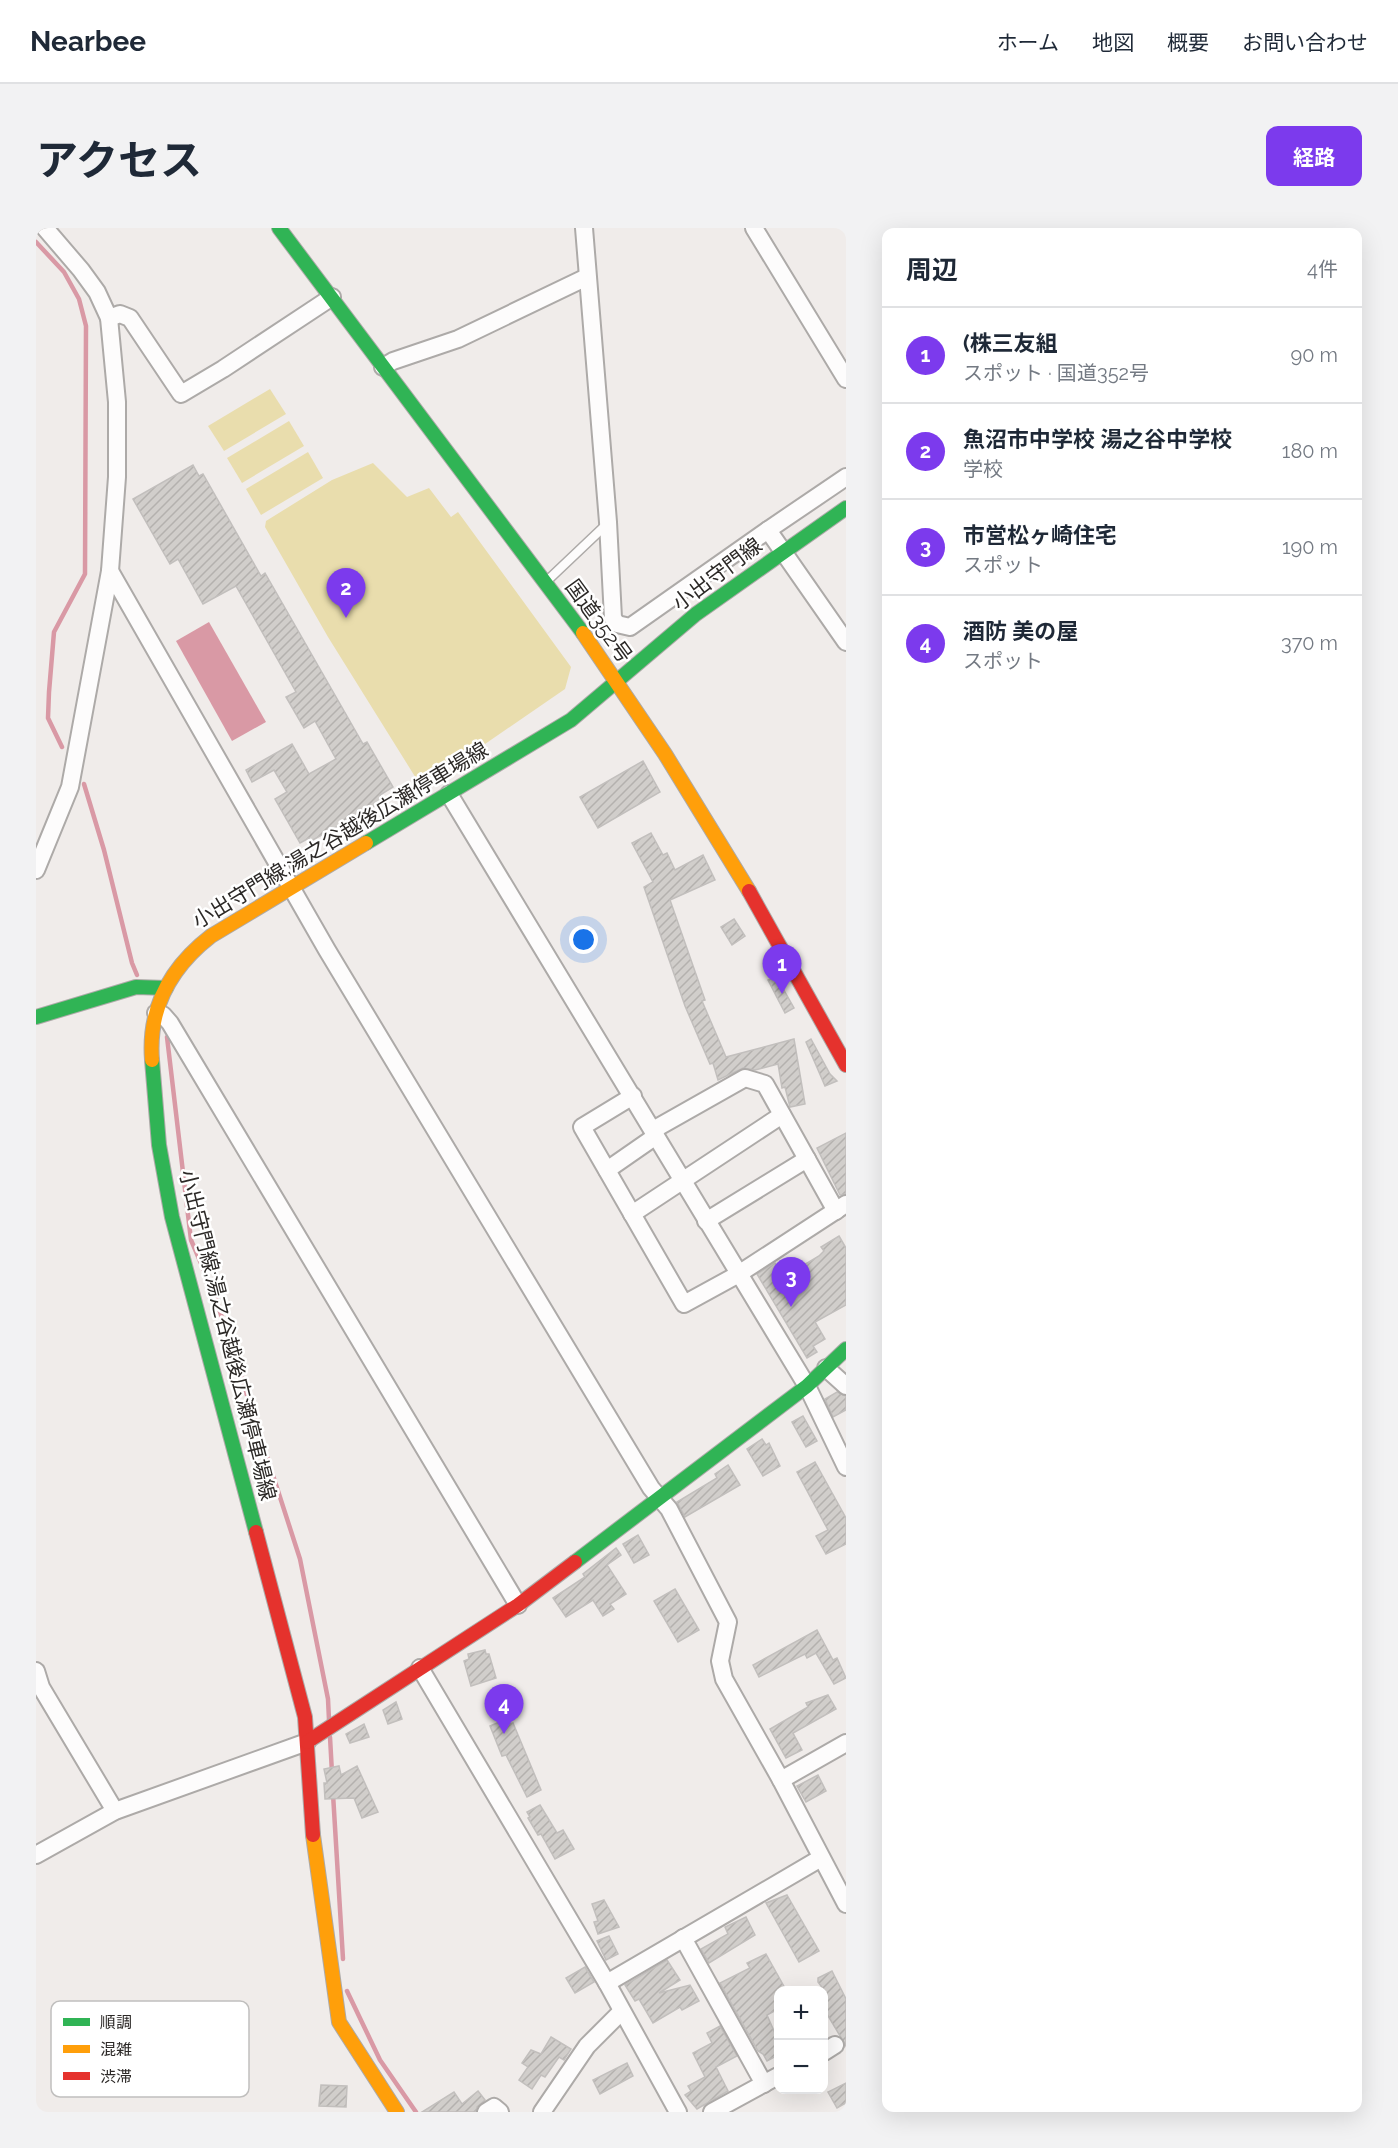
<!DOCTYPE html>
<html lang="ja">
<head>
<meta charset="utf-8">
<style>
	:root { --surface:#fff; --page:#f2f2f3; --text:#1f2937; --muted:#747a83; --line:#e0e1e3; --accent:#7c3aed }
	body { margin:0; font-family:Raleway,"Noto Sans JP",sans-serif; background:var(--page); color:var(--text) }
	.controls { position:absolute; right:18px; bottom:18px; display:grid; overflow:hidden; border-radius:12px; box-shadow:0 6px 24px #0002 }
	.controls button { width:54px; height:54px; display:grid; place-items:center; padding:0; border:0; border-bottom:2px solid var(--line); background:var(--surface); color:var(--text); font:30px sans-serif }
	.you { position:absolute; left:548px; top:712px; width:21px; height:21px; margin:-15px; border:4px solid #fff; border-radius:50%; background:#1a73e8; box-shadow:0 0 0 9px #1a73e833 }
	.badge { display:grid; place-items:center; width:39px; height:39px; border-radius:50%; background:var(--accent); color:#fff; font-size:20px; font-weight:700 }
	.pin { position:absolute; translate:-50% -50px; filter:drop-shadow(0 2px 3px #0008) }
	.pin::after { content:''; position:absolute; top:32px; width:21px; height:18px; background:inherit; clip-path:polygon(0 0,100% 0,50% 100%) }
	.list { margin:0; padding:0; list-style:none }
	h2 { display:flex; justify-content:space-between; align-items:center; height:78px; margin:0; padding:0 24px; font-size:26px }
	h2 small { font-size:20px; font-weight:400; color:var(--muted) }
	.list li { display:grid; grid-template-columns:39px 1fr auto; gap:18px; align-items:center; box-sizing:border-box; height:96px; padding:0 24px; border-top:2px solid var(--line) }
	.list b { display:block; font-size:22px; white-space:nowrap }
	.list p { margin:0; font-size:20px; white-space:nowrap; color:var(--muted) }
	.list em { font-size:20px; font-style:normal; color:var(--muted) }
	.map { position:relative; flex:none; width:810px; height:1884px; overflow:hidden; border-radius:12px }
	header { display:flex; align-items:center; gap:36px; box-sizing:border-box; height:84px; padding:0 30px; background:var(--surface); border-bottom:2px solid var(--line) }
	header strong { font-size:28px }
	nav { display:flex; gap:33px; margin-inline-start:auto; font-size:21px }
	.intro { display:flex; align-items:center; justify-content:space-between; box-sizing:border-box; height:144px; padding:0 36px }
	h1 { margin:0; font-size:42px }
	.button { padding:15px 27px; border-radius:12px; background:var(--accent); color:#fff; font-size:21px; font-weight:700 }
	main { display:flex; gap:36px; padding:0 36px }
	aside { flex:1; background:var(--surface); border-radius:12px; box-shadow:0 6px 24px #0002 }
	.map>svg:first-child { display:block }
</style>
</head>
<body>
<header>
<strong>Nearbee</strong>
<nav><a>ホーム</a><a>地図</a><a>概要</a><a>お問い合わせ</a></nav>
</header>
<div class="intro"><h1>アクセス</h1><a class="button">経路</a></div>
<main>
<div class="map">
<svg width="810" height="1884" viewBox="0 0 810 1884">
	<defs>
		<pattern id="building-hatch" width="6" height="6" patternUnits="userSpaceOnUse" patternTransform="scale(1.5)"><rect width="6" height="6" fill="#d1cecb"/><path d="M-1 1l2-2M0 6l6-6M5 7l2-2" fill="none" stroke="#b4b1ae"/></pattern>
	</defs>
	<rect width="100%" height="100%" fill="#f0ecea"/>
	<g fill="#e9ddad">
		<polygon points="234,161 250,186 188,223 172,198"/>
		<polygon points="253,193 268,218 206,255 191,230"/>
		<polygon points="272,224 287,250 225,287 210,261"/>
		<polygon points="337,235 371,269 393,260 415,289 422,284 535,439 529,461 449,516 383,555 292,409 229,299 230,293 296,252"/>
	</g>
	<polygon fill="#d999a5" points="173,394 230,494 196,513 140,413"/>
	<g fill="none" stroke-linecap="round" stroke-linejoin="round">
		<g stroke="#d999a5" stroke-width="4.5">
			<polyline points="0,14 28,44 43,71 50,98 49,346 18,404 13,464 12,490 26,519"/>
			<polyline points="48,556 68,622 96,735 101,747"/>
			<polyline points="131,809 155,1012 179,1068 264,1331 292,1471 293,1492"/>
			<polyline points="294,1509 296,1545"/>
			<polyline points="297,1566 307,1731"/>
			<polyline points="311,1763 344,1832 380,1884"/>
		</g>
	</g>
	<g fill="url(#building-hatch)" stroke="#c2bfbd" stroke-width="1.5">
		<polygon points="157,237 163,248 167,246 225,348 229,345 327,516 331,514 357,559 344,567 347,573 275,613 273,610 264,615 239,571 251,564 238,542 216,554 210,542 256,516 273,546 300,531 279,493 268,500 250,469 260,464 200,358 167,376 142,331 134,336 97,271"/>
		<polygon points="607,533 624,564 562,600 544,569"/>
		<polygon points="615,605 627,627 631,625 639,642 667,627 679,652 634,672 669,772 666,773 690,829 758,811 769,876 754,879 749,859 746,860 742,836 719,842 707,840 682,852 677,835 674,836 649,778 608,659 617,654 596,615"/>
		<polygon points="698,691 709,708 696,717 685,699"/>
		<polygon points="740,748 758,780 749,785 732,752"/>
		<polygon points="775,811 794,846 801,853 789,858 770,814"/>
		<polygon points="810,905 810,966 804,967 781,920"/>
		<polygon points="803,1008 810,1020 810,1077 779,1094 789,1111 777,1118 781,1124 771,1130 721,1046 739,1035 745,1045 748,1042 751,1047 783,1028 788,1023 785,1019"/>
		<polygon points="801,1164 810,1168 810,1182 797,1189 789,1171"/>
		<polygon points="767,1188 781,1213 770,1219 756,1194"/>
		<polygon points="726,1211 730,1217 733,1215 744,1238 727,1248 711,1221"/>
		<polygon points="779,1234 810,1290 810,1316 790,1326 780,1308 792,1302 761,1244"/>
		<polygon points="692,1237 704,1257 649,1289 641,1274 681,1250 679,1246"/>
		<polygon points="602,1307 613,1327 598,1335 587,1316"/>
		<polygon points="580,1320 585,1327 571,1337 590,1366 574,1376 578,1381 567,1388 557,1372 530,1389 517,1370 549,1349 547,1346"/>
		<polygon points="639,1361 663,1402 642,1414 618,1373"/>
		<polygon points="781,1402 797,1432 801,1430 810,1450 798,1456 780,1425 771,1430 769,1426 723,1449 717,1437"/>
		<polygon points="449,1422 450,1426 453,1426 460,1450 435,1458 428,1433 433,1431 432,1426"/>
		<polygon points="792,1467 800,1481 757,1505 766,1522 750,1530 734,1501 772,1479 770,1475"/>
		<polygon points="360,1474 366,1491 352,1496 347,1482"/>
		<polygon points="471,1491 474,1496 477,1495 505,1562 491,1569 470,1527 466,1528 454,1498"/>
		<polygon points="328,1496 333,1509 314,1515 310,1506"/>
		<polygon points="303,1538 305,1547 321,1538 342,1584 326,1590 318,1570 289,1571 288,1555 291,1555 288,1541"/>
		<polygon points="782,1547 790,1563 770,1574 761,1558"/>
		<polygon points="504,1577 521,1605 527,1602 538,1621 519,1631 505,1606 502,1607 492,1590 494,1589 491,1584"/>
		<polygon points="751,1667 783,1723 763,1734 730,1675"/>
		<polygon points="568,1672 583,1699 562,1706 558,1694 562,1693 556,1676"/>
		<polygon points="710,1689 719,1707 673,1735 665,1721 692,1706 689,1699"/>
		<polygon points="573,1708 582,1726 570,1732 561,1713"/>
		<polygon points="730,1726 750,1762 742,1762 742,1781 731,1787 742,1812 742,1827 731,1833 727,1826 722,1823 684,1755 714,1740 711,1735"/>
		<polygon points="631,1732 644,1752 623,1765 654,1757 663,1773 646,1782 644,1779 617,1795 603,1771 599,1773 589,1757"/>
		<polygon points="549,1739 558,1754 539,1765 530,1750"/>
		<polygon points="796,1743 810,1771 810,1818 788,1781 788,1762 782,1754 782,1750"/>
		<polygon points="684,1798 701,1828 680,1839 692,1863 661,1881 649,1867 655,1863 652,1858 669,1849 657,1825 676,1815 671,1805"/>
		<polygon points="515,1809 535,1821 528,1832 523,1829 509,1849 505,1847 496,1861 483,1852 492,1839 486,1835 495,1822 505,1826"/>
		<polygon points="591,1835 597,1848 564,1866 557,1852"/>
		<polygon points="810,1855 810,1875 801,1880 792,1864"/>
		<polygon points="285,1857 311,1858 310,1879 283,1878"/>
		<polygon points="442,1863 449,1872 441,1879 440,1884 386,1884 418,1864 426,1876"/>
	</g>
	<g fill="none" stroke-linecap="round" stroke-linejoin="round">
		<g stroke="#adaaa8" stroke-width="11">
			<polyline id="lane" points="514,350 572,295"/>
		</g>
		<g stroke="#adaaa8" stroke-width="20">
			<g id="street">
				<polyline points="548,0 572,294 577,390 581,396 594,399 732,302 810,414"/>
				<polyline points="718,0 810,151"/>
				<polyline points="73,90 84,86 94,90 145,166 187,141 296,69"/>
				<polyline points="347,139 357,133 422,111 551,49"/>
				<polyline points="732,302 810,249"/>
				<polyline points="74,343 291,722 615,1260 633,1281 692,1394 684,1433 688,1451 745,1552 810,1676"/>
				<polyline points="413,566 771,1158 810,1239"/>
				<polyline points="0,642 34,559 74,343 81,249 81,174 73,90 61,64 45,42 9,0"/>
				<polyline points="120,785 127,787 134,795 482,1377"/>
				<polyline points="597,868 546,899 648,1076 701,1047 810,976"/>
				<polyline points="617,902 709,850 729,856 800,983"/>
				<polyline points="571,942 620,908"/>
				<polyline points="596,986 746,887"/>
				<polyline points="670,993 771,931"/>
				<polyline points="790,1140 810,1158"/>
				<polyline points="384,1440 571,1755 642,1884"/>
				<polyline points="0,1443 5,1459 79,1583"/>
				<polyline points="745,1552 810,1515"/>
				<polyline points="0,1627 79,1583 271,1514"/>
				<polyline points="647,1710 728,1856"/>
				<polyline points="571,1755 785,1630"/>
				<polyline points="788,1824 799,1817"/>
				<polyline points="450,1884 458,1879 464,1884"/>
				<polyline points="506,1884 551,1818 585,1784"/>
				<polyline points="676,1884 742,1848"/>
			</g>
		</g>
		<g stroke="#adaaa8" stroke-width="16">
			<g id="fast">
				<polyline points="243,0 547,405"/>
				<polyline points="330,615 535,492 660,386 810,280"/>
				<polyline points="0,789 100,759 130,760"/>
				<polyline points="116,832 123,917 136,989 220,1304"/>
				<polyline points="539,1334 771,1158 810,1121"/>
			</g>
		</g>
		<g stroke="#adaaa8" stroke-width="16">
			<g id="slow">
				<polyline points="547,405 629,526 713,663"/>
				<path d="M116,832C112,780 135,739 175,708L330,615"/>
				<polyline points="277,1607 303,1794 361,1884"/>
			</g>
		</g>
		<g stroke="#adaaa8" stroke-width="16">
			<g id="jam">
				<polyline points="713,663 810,837"/>
				<polyline points="220,1304 269,1489 277,1607"/>
				<polyline points="271,1514 482,1377 539,1334"/>
			</g>
		</g>
		<use href="#lane" stroke="#fdfcfc" stroke-width="8"/>
		<use href="#street" stroke="#fdfcfc" stroke-width="16"/>
		<use href="#fast" stroke="#30b455" stroke-width="14"/>
		<use href="#slow" stroke="#ff9f0a" stroke-width="14"/>
		<use href="#jam" stroke="#e5322d" stroke-width="14"/>
	</g>
	<g text-anchor="middle" dominant-baseline="central" stroke-width="5" stroke-linejoin="round" paint-order="stroke">
		<g font-size="21" fill="#2c2927" stroke="#fff">
			<text transform="translate(681 346) rotate(-37)">小出守門線</text>
			<text transform="translate(563 393) rotate(54)">国道352号</text>
			<text transform="translate(304 607) rotate(-31)">小出守門線;湯之谷越後広瀬停車場線</text>
			<text transform="translate(192 1107) rotate(76)">小出守門線;湯之谷越後広瀬停車場線</text>
		</g>
	</g>
	<rect x="15" y="1773" width="198" height="96" rx="9" fill="#fff" stroke="#c0bfbe" stroke-width="1.5"/>
	<rect x="27" y="1790" width="27" height="8" fill="#30b455"/>
	<rect x="27" y="1817" width="27" height="8" fill="#ff9f0a"/>
	<rect x="27" y="1844" width="27" height="8" fill="#e5322d"/>
	<g font-size="16" fill="#2c2927">
		<text x="64" y="1800">順調</text>
		<text x="64" y="1827">混雑</text>
		<text x="64" y="1854">渋滞</text>
	</g>
</svg>
<div class="controls">
<button>+</button>
<button>−</button>
</div>
<div class="you"></div>
<div class="pin badge" style="left:746px;top:766px">1</div>
<div class="pin badge" style="left:310px;top:390px">2</div>
<div class="pin badge" style="left:755px;top:1079px">3</div>
<div class="pin badge" style="left:468px;top:1506px">4</div>
</div>
<aside>
<h2>周辺<small>4件</small></h2>
<ul class="list">
<li><span class="badge">1</span><div><b>(株三友組</b><p>スポット · 国道352号</p></div><em>90 m</em></li>
<li><span class="badge">2</span><div><b>魚沼市中学校 湯之谷中学校</b><p>学校</p></div><em>180 m</em></li>
<li><span class="badge">3</span><div><b>市営松ヶ崎住宅</b><p>スポット</p></div><em>190 m</em></li>
<li><span class="badge">4</span><div><b>酒防 美の屋</b><p>スポット</p></div><em>370 m</em></li>
</ul>
</aside>
</main>
</body>
</html>
